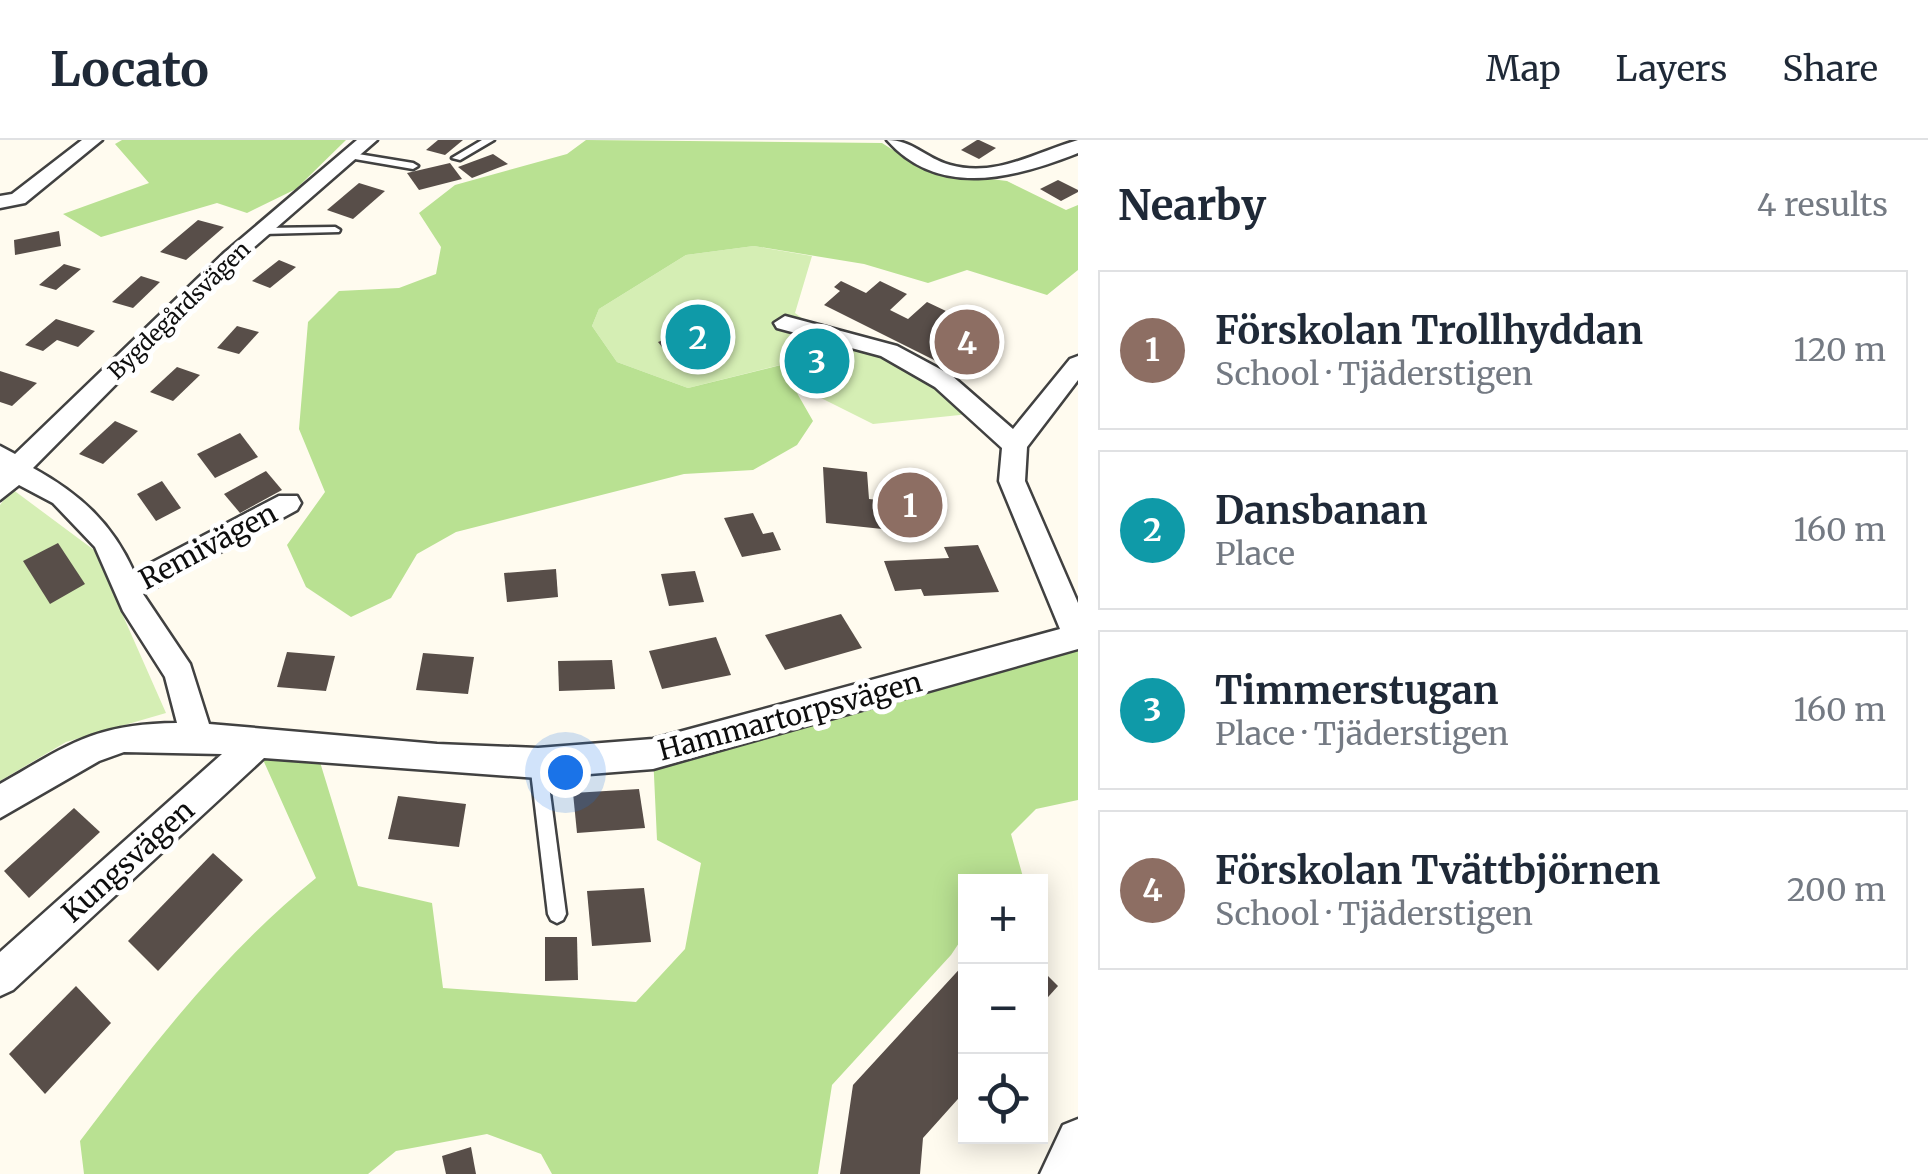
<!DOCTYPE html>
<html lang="en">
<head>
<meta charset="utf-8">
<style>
	:root { --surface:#fff; --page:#f6f6f7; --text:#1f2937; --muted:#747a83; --line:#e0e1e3; --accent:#cd1728 }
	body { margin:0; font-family:Merriweather,serif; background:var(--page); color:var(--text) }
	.controls { position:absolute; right:30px; bottom:30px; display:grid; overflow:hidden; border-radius:0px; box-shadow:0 5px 25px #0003 }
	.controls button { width:90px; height:90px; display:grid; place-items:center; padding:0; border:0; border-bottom:2px solid var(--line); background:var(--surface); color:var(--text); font:50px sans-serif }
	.you { position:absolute; left:565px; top:632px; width:35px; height:35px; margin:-25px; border:8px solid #fff; border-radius:50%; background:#1a73e8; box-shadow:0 0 0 15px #1a73e833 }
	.badge { display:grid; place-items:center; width:65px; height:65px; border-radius:50%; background:var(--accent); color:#fff; font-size:32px; font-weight:700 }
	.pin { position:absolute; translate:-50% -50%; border:5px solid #fff; box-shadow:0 2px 10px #0006 }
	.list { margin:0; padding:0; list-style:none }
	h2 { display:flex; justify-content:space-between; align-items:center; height:130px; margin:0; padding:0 40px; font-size:42px }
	h2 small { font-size:32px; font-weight:400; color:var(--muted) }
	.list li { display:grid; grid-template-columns:65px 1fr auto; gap:30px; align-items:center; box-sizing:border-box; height:160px; margin:0 20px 20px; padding:0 20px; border:2px solid var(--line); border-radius:0px }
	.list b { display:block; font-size:38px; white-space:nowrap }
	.list p { margin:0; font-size:32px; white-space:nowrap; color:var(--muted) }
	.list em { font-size:32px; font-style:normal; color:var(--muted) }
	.icon { flex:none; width:55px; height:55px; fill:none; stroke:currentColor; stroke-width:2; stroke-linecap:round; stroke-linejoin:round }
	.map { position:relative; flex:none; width:1078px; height:1034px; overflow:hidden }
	header { display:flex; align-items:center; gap:60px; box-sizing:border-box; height:140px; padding:0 50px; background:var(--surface); border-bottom:2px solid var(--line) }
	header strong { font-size:48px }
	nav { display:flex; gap:55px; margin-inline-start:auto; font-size:35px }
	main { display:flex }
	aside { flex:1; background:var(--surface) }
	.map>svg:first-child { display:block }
</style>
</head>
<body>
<header>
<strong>Locato</strong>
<nav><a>Map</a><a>Layers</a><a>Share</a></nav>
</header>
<main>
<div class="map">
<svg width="1078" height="1034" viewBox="0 0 1078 1034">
	<rect width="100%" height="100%" fill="#fffbef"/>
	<g fill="#d5eeb4">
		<polygon points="754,106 812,116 795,173 822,193 889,211 979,273 873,284 799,247 780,225 688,248 617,222 592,186 599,169 686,115"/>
		<polygon points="12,349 94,410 166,573 66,602 0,641 0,365"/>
	</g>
	<g fill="#b9e192">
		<polygon points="122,0 346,0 296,49 247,73 217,63 101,97 63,74 149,43 115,4"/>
		<polygon points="586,0 882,3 926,31 1007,41 1066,70 1078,65 1078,130 1047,155 967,130 928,143 864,124 754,106 686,115 599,169 592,186 617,222 688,248 781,225 813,281 797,305 753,330 684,334 456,392 417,414 391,458 351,477 306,447 287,405 325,352 299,289 308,182 339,151 399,148 436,134 441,107 419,73 455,45 567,14"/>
		<path d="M1078,497V660L1036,669L1011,694L1023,737L1017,741L966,742L965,794L951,815L832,945L818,1034H552L541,1014L487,994L396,1011L368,1034H84L80,1001C153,905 221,815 316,738L256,604L316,609L358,746L432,763L443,848L636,862L685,809L701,723L657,700L653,614Z"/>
	</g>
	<g fill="#584e49">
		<polygon points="438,0 463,0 445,15 426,10"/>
		<polygon points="977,0 979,0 996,8 979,19 961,10"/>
		<polygon points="493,14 508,24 472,38 458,27"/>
		<polygon points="450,23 462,39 419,50 407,33"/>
		<polygon points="1058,40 1078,50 1078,52 1061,61 1040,49"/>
		<polygon points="359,43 385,51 353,79 327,70"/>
		<polygon points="198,80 224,87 186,120 160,112"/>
		<polygon points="59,91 61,106 15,115 14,100"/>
		<polygon points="279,120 296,127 270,148 252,141"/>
		<polygon points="64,124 81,129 56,150 39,145"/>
		<polygon points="141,136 160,142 133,168 112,162"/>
		<polygon points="841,141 866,153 880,141 907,154 890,170 908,179 927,162 984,189 969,205 990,215 968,237 824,165 840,151 834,147"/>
		<polygon points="56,179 95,191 78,207 57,200 43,211 25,205"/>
		<polygon points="709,182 725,200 667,213 658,202"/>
		<polygon points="237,186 259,192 239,214 217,208"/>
		<polygon points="822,211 834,221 812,231 800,220"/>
		<polygon points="177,227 200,235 173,261 150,252"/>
		<polygon points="0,231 37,243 12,266 0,262"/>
		<polygon points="115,281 138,291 103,324 79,314"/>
		<polygon points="240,293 258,317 215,338 197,314"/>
		<polygon points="823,327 867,332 869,359 898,362 901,391 826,383"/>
		<polygon points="266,331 282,350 240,373 224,354"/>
		<polygon points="162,341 181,368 156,381 137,354"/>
		<polygon points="753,373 763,394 773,392 781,410 742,417 724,378"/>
		<polygon points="58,403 85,444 50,464 23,421"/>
		<polygon points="978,405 999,452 924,456 921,449 895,451 884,421 949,418 944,407"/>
		<polygon points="556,429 558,457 507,462 504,433"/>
		<polygon points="695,431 704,462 669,466 661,434"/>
		<polygon points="841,474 862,508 785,530 765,495"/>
		<polygon points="716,497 731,535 662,549 649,511"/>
		<polygon points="287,512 335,516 326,551 277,547"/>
		<polygon points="423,513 474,517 468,554 416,550"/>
		<polygon points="612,520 615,549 559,551 558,521"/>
		<polygon points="639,649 645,688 577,693 573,653"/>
		<polygon points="398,656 466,664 459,707 388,699"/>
		<polygon points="74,668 100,692 29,758 4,731"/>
		<polygon points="213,713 243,740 158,831 128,801"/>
		<polygon points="644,748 651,802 592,806 587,751"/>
		<polygon points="545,797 577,797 578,840 545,841"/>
		<polygon points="966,822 966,950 923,998 920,1034 840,1034 853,945"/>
		<polygon points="1040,828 1058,846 1040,866"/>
		<polygon points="76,846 111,883 45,954 9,914"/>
		<polygon points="471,1007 476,1034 446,1034 442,1016"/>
	</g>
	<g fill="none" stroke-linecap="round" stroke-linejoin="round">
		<g stroke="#414141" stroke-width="5">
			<g id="service">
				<polygon points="482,0 494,0 460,20 452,18"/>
				<polygon points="352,13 413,23 418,26 413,29 349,18 347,16"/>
				<polygon points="335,87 340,90 339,92 263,94 258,91 263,88"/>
				<polygon points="538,615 544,618 546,623 566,774 563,780 557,783 551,780 548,774 530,623 532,618"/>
			</g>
		</g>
		<g stroke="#414141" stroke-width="5">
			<g id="minor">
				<polygon points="82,0 102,0 25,63 0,68 0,56 12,54"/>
				<path d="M357,0H377L237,122L33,328C80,354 112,383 134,432L279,356H297L301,363L297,370L143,454L190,524L209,584L437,604L538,608L653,599L1060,489L999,341L1002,308L935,247L881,216L777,188L774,183L785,176L897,206L951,235L1013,289L1070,219L1078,216V240L1027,307L1025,341L1078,463V509L653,629L538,638L264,618L13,850L0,856V812L222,614L124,612L99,621L0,678V644C70,604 94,584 177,583L165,537L123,471L95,407L53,363L19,345L0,360V306L15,314L223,114Z"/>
				<path d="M887,0C913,0 925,18 950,25C996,38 1036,12 1078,0V13C1015,38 939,59 887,0Z"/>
				<polygon points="1078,979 1078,1034 1040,1034 1063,985"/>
			</g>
		</g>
		<use href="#service" fill="#fff" fill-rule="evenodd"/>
		<use href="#minor" fill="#fff" fill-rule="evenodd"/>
	</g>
	<g text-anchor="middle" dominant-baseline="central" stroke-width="10" stroke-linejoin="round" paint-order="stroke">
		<g font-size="22" fill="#0e0e0e" stroke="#fff">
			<text transform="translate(179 170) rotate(-44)">Bygdegårdsvägen</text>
		</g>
		<g font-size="28" fill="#0e0e0e" stroke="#fff">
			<text transform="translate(208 406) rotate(-28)">Remivägen</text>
			<text transform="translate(790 576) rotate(-15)">Hammartorpsvägen</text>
			<text transform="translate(128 721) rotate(-42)">Kungsvägen</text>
		</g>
	</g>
</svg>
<div class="controls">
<button>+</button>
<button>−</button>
<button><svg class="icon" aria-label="locate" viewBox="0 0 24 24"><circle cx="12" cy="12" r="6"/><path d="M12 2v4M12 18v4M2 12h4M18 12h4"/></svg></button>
</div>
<div class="you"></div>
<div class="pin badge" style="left:910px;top:365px;background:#8d6e63">1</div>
<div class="pin badge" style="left:698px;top:197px;background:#0f9aa8">2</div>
<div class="pin badge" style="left:817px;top:221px;background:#0f9aa8">3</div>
<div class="pin badge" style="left:967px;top:202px;background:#8d6e63">4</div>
</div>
<aside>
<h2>Nearby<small>4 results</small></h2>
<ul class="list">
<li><span class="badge" style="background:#8d6e63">1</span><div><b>Förskolan Trollhyddan</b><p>School · Tjäderstigen</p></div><em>120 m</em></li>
<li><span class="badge" style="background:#0f9aa8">2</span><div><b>Dansbanan</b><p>Place</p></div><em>160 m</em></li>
<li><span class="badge" style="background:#0f9aa8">3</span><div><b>Timmerstugan</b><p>Place · Tjäderstigen</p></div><em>160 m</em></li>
<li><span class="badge" style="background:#8d6e63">4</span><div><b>Förskolan Tvättbjörnen</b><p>School · Tjäderstigen</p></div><em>200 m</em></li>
</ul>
</aside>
</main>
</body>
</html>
